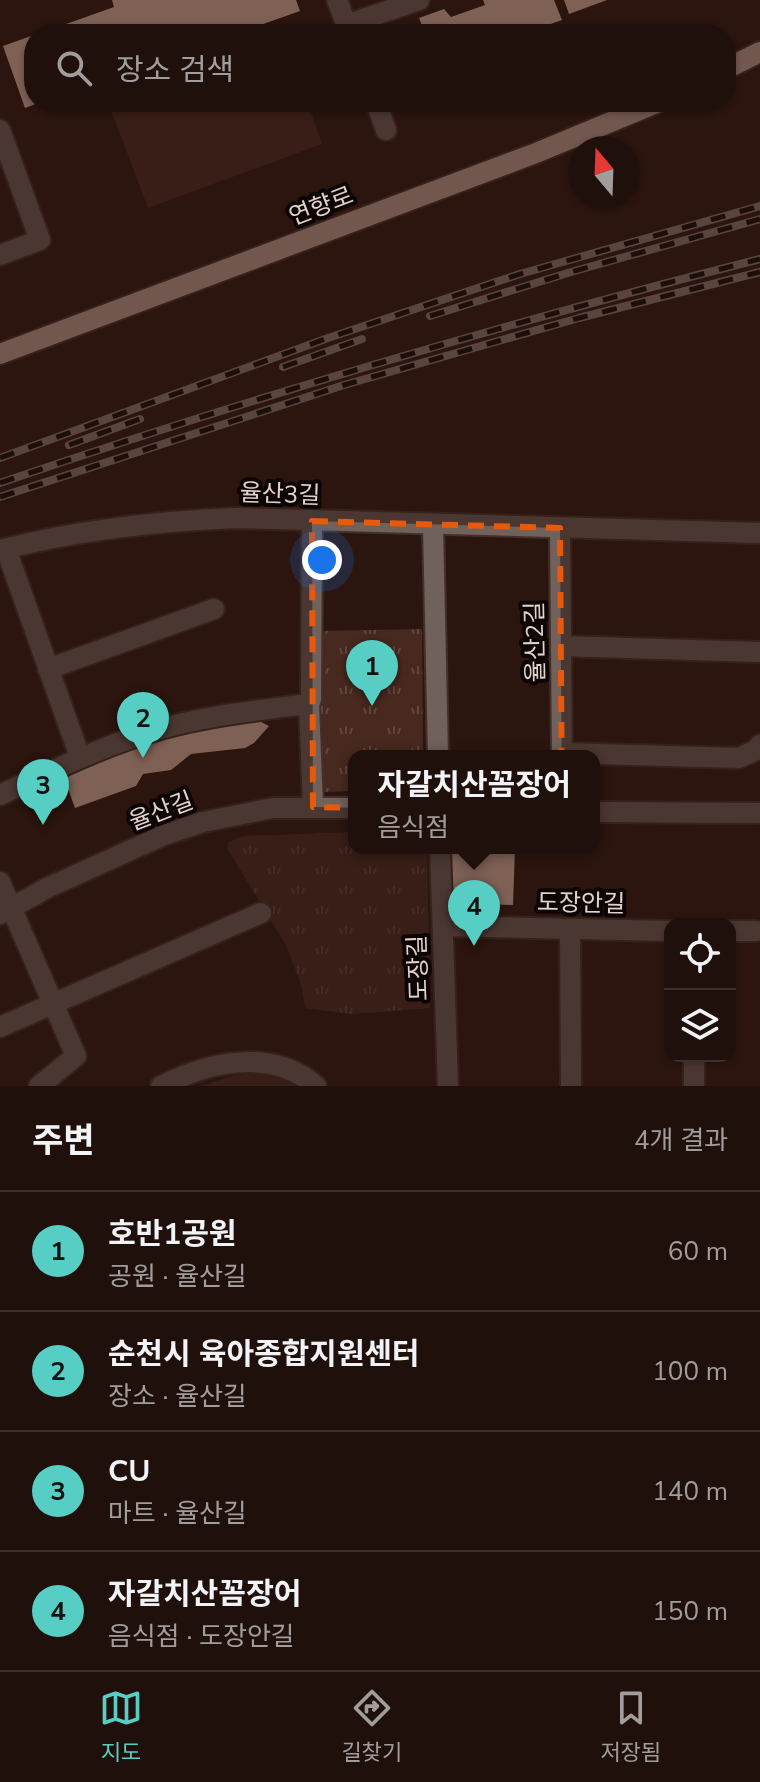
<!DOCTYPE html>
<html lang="ko">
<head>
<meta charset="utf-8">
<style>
	:root { --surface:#20100b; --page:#2d1e19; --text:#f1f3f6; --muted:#a29d9d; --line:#3d302c; --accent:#56cec4 }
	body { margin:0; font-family:"Nunito Sans","Noto Sans KR",sans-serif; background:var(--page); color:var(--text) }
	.controls { position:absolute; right:24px; bottom:24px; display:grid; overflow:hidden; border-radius:16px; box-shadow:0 2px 6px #0004 }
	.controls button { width:72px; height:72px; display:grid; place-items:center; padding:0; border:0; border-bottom:2px solid var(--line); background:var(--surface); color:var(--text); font:40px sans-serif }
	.compass { position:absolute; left:568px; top:136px; width:72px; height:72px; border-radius:50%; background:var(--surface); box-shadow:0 2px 6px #0004; rotate:341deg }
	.you { position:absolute; left:322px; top:560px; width:28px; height:28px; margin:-20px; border:6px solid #fff; border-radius:50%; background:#1a73e8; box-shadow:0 0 0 12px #1a73e833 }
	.badge { display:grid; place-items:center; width:52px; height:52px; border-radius:50%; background:var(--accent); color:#111; font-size:26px; font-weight:700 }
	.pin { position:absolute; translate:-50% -66px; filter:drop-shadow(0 2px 4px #0008) }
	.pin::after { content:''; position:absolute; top:42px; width:28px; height:24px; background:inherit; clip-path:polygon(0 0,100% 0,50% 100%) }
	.popup { position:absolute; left:348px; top:750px; width:252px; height:104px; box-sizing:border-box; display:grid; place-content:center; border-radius:16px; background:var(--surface); filter:drop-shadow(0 2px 6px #0005); font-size:26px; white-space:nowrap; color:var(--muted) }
	.popup b { font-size:30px; color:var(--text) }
	.popup::after { content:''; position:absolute; left:50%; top:100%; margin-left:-16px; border:16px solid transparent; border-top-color:var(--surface) }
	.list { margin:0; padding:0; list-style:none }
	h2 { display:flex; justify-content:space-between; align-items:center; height:104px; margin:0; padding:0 32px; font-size:34px }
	h2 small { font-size:26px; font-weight:400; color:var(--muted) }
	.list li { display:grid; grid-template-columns:52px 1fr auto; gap:24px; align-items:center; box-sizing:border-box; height:120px; padding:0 32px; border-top:2px solid var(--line) }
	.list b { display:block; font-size:30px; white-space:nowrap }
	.list p { margin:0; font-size:26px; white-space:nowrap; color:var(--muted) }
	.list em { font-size:26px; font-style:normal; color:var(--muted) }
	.icon { flex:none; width:44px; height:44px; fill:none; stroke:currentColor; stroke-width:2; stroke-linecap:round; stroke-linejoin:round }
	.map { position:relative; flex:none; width:760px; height:1086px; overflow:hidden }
	.search { position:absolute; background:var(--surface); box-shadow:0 2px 6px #0004; left:24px; right:24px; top:24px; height:88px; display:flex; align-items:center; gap:20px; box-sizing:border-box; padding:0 28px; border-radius:32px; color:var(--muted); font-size:30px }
	.sheet { height:584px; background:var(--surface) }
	nav { display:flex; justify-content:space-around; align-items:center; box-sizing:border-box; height:112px; border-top:2px solid var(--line); background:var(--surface); font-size:22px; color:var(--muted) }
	nav a { display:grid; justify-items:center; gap:4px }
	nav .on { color:var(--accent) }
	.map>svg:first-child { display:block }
</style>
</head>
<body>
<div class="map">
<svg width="760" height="1086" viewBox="0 0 760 1086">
	<defs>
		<pattern id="grass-tufts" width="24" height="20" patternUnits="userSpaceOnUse" patternTransform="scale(2)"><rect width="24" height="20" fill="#48291f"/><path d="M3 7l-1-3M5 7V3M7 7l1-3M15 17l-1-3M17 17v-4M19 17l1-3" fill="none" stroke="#62473e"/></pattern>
	</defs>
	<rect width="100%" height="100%" fill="#2b160f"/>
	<g fill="url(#grass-tufts)">
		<polygon points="422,629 423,756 354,756 354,791 322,792 320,631"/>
		<polygon points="354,832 354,848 427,848 430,1008 351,1014 305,1008 301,984 286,945 227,848 229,842 244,836"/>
		<polygon points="258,1072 288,1078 299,1086 202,1086 228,1077"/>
	</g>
	<polygon fill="#48291f" points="108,102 307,102 322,144 148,208"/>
	<g fill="#e3baac">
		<polygon points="112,0 296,0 300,11 235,34 38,34 114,7"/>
		<polygon points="483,0 554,0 562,20 523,34 407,34 423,28 419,18 444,9 451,17 485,5"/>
		<polygon points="564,0 607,0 569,14"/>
		<polygon points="34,35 34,102 41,102 25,108 3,46"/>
		<polygon points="258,712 261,722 269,726 254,743 245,748 191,754 171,770 143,774 136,786 75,808 62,772 176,729"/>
		<polygon points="451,848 515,848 513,905 446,903 447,853"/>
	</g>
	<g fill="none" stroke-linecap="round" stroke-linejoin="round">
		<g stroke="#44302a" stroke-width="24">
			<g id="minor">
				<polyline points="337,0 350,34"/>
				<polyline points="346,25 419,0"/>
				<polyline points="376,102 386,130"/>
				<polyline points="0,130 40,240 0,255"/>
				<polyline points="433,525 438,756"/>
				<polyline points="560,528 562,756"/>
				<polyline points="6,549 80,757"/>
				<path d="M0,550C78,530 157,521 238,518L760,533"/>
				<polyline points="561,646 760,652"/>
				<polyline points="48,669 214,609"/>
				<polyline points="309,704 313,807"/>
				<polyline points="562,753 739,758 756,750 760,745"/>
				<path d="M0,795C54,770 106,744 164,728C211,715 260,710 309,704L311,699L312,521"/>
				<polyline points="594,812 760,813"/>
				<polyline points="440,848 448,1086"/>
				<polyline points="0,882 76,1056 39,1086"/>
				<polyline points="0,914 47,888 164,835 203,822 273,808 354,808"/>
				<polyline points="443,926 670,931"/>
				<polyline points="570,929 571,1086"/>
				<polyline points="730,931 756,931"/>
				<polyline points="0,1027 261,913"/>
				<path d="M161,1086C208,1062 272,1047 316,1086"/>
				<polyline points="694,1086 694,1056"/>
			</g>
		</g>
		<g stroke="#44302a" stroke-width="24">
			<g id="major">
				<polyline points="726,69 760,52"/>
				<polyline points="0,354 536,153 659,102"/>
			</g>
		</g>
		<use href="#minor" stroke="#71615b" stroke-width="20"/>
		<use href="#major" stroke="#c8a69b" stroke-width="20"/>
		<g stroke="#917f79" stroke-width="8">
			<g id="rail">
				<polyline points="430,316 571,272 760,219"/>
				<polyline points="283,367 362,339"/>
				<polyline points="69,445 140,419"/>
				<polyline points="0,458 328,338 520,274 760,206"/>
				<path d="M0,483C250,398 504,324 760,259"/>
				<polyline points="0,497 344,385 579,318 760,272"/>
			</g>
		</g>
		<use href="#rail" stroke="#0d0503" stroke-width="5" stroke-dasharray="15" stroke-linecap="butt"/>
	</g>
	<path d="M0 0H760V1086H0ZM312,521L560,528L562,812L313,807Z" fill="#2b160f" fill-opacity=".55" fill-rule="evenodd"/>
	<path fill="none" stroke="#e8590c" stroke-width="6" stroke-dasharray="16 10" stroke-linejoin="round" d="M312,521L560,528L562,812L313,807Z"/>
	<g text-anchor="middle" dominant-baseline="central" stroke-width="8" stroke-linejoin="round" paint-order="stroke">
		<g font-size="24" fill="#e1d2cd" stroke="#0d0503">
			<text transform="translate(321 206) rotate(-21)">연향로</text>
			<text transform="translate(280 494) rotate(2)">율산3길</text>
			<text transform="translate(535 642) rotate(-91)">율산2길</text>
			<text transform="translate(161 811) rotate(-21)">율산길</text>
			<text transform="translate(581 903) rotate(1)">도장안길</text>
			<text transform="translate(418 968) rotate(-92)">도장길</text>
		</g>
	</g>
</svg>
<div class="controls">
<button><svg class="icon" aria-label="locate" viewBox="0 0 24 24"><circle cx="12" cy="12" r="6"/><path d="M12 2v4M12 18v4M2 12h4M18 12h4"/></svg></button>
<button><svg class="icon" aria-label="layers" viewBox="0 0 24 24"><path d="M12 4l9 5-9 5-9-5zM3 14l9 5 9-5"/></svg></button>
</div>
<svg class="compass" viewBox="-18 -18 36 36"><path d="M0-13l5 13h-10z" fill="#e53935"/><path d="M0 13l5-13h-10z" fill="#a29d9d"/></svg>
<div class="you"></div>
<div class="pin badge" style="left:372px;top:706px">1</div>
<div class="pin badge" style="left:143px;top:758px">2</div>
<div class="pin badge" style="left:43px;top:825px">3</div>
<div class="pin badge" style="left:474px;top:946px">4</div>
<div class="popup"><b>자갈치산꼼장어</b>음식점</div>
<div class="search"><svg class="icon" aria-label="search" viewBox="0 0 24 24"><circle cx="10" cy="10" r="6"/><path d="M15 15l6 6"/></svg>장소 검색</div>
</div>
<section class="sheet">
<h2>주변<small>4개 결과</small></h2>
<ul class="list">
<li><span class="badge">1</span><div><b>호반1공원</b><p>공원 · 율산길</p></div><em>60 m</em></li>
<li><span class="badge">2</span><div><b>순천시 육아종합지원센터</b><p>장소 · 율산길</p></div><em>100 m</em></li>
<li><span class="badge">3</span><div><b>CU</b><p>마트 · 율산길</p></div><em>140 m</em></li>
<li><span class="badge">4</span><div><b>자갈치산꼼장어</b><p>음식점 · 도장안길</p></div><em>150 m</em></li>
</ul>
</section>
<nav>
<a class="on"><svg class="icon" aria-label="map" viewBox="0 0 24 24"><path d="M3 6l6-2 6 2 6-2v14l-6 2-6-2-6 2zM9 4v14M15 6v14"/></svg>지도</a>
<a><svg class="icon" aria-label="directions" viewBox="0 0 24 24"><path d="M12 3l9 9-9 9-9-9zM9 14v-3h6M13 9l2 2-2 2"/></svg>길찾기</a>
<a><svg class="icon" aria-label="saved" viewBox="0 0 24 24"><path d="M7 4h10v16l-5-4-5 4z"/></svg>저장됨</a>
</nav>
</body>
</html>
